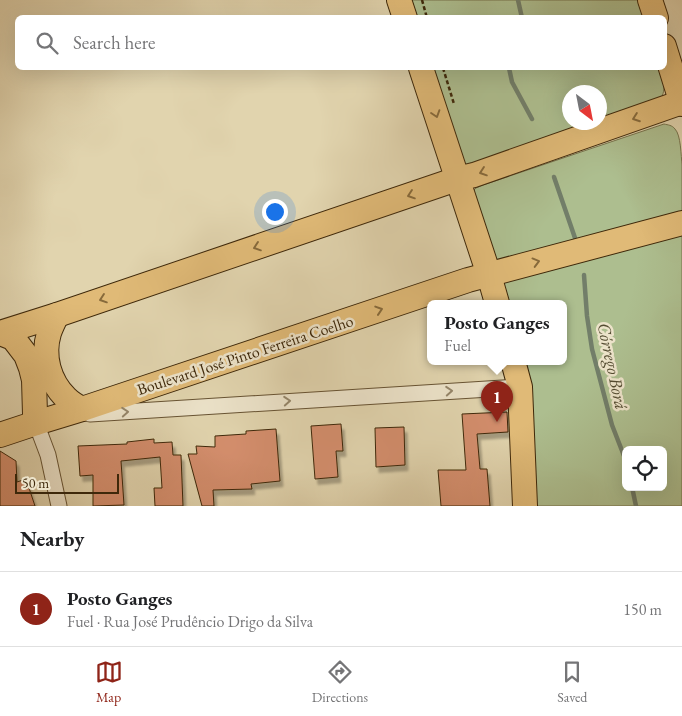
<!DOCTYPE html>
<html lang="en">
<head>
<meta charset="utf-8">
<style>
	:root { --surface:#fff; --page:#f2f2f2; --text:#202124; --muted:#757577; --line:#e0e0e0; --accent:#8f2418 }
	body { margin:0; font-family:"EB Garamond",serif; background:var(--page); color:var(--text) }
	.controls { position:absolute; right:15px; bottom:15px; display:grid; overflow:hidden; border-radius:8px; box-shadow:0 5px 20px #0002 }
	.controls button { width:45px; height:45px; display:grid; place-items:center; padding:0; border:0; border-bottom:1px solid var(--line); background:var(--surface); color:var(--text); font:25px sans-serif }
	.compass { position:absolute; left:562px; top:85px; width:45px; height:45px; border-radius:50%; background:var(--surface); box-shadow:0 5px 20px #0002; rotate:148deg }
	.scale { position:absolute; left:15px; bottom:12px; width:104px; box-sizing:border-box; padding-left:5px; border:2px solid #3e280a; border-top:0; font-size:14px; line-height:18px; white-space:nowrap; color:#3e280a; -webkit-text-stroke:4px #ece3ca; paint-order:stroke }
	.you { position:absolute; left:274px; top:211px; width:18px; height:18px; margin:-12px; border:4px solid #fff; border-radius:50%; background:#1a73e8; box-shadow:0 0 0 8px #1a73e833 }
	.badge { display:grid; place-items:center; width:32px; height:32px; border-radius:50%; background:var(--accent); color:#fff; font-size:16px; font-weight:700 }
	.pin { position:absolute; translate:-50% -41px; filter:drop-shadow(0 1px 2px #0008) }
	.pin::after { content:''; position:absolute; top:26px; width:18px; height:15px; background:inherit; clip-path:polygon(0 0,100% 0,50% 100%) }
	.popup { position:absolute; left:427px; top:300px; width:140px; height:65px; box-sizing:border-box; display:grid; place-content:center; border-radius:8px; background:var(--surface); filter:drop-shadow(0 1px 4px #0005); font-size:16px; white-space:nowrap; color:var(--muted) }
	.popup b { font-size:19px; color:var(--text) }
	.popup::after { content:''; position:absolute; left:50%; top:100%; margin-left:-10px; border:10px solid transparent; border-top-color:var(--surface) }
	.list { margin:0; padding:0; list-style:none }
	h2 { display:flex; justify-content:space-between; align-items:center; height:65px; margin:0; padding:0 20px; font-size:21px }
	h2 small { font-size:16px; font-weight:400; color:var(--muted) }
	.list li { display:grid; grid-template-columns:32px 1fr auto; gap:15px; align-items:center; box-sizing:border-box; height:75px; padding:0 20px; border-top:1px solid var(--line) }
	.list b { display:block; font-size:19px; white-space:nowrap }
	.list p { margin:0; font-size:16px; white-space:nowrap; color:var(--muted) }
	.list em { font-size:16px; font-style:normal; color:var(--muted) }
	.icon { flex:none; width:28px; height:28px; fill:none; stroke:currentColor; stroke-width:2; stroke-linecap:round; stroke-linejoin:round }
	.map { position:relative; flex:none; width:682px; height:506px; overflow:hidden }
	.search { position:absolute; background:var(--surface); box-shadow:0 5px 20px #0002; left:15px; right:15px; top:15px; height:55px; display:flex; align-items:center; gap:12px; box-sizing:border-box; padding:0 18px; border-radius:8px; color:var(--muted); font-size:19px }
	.sheet { height:140px; background:var(--surface) }
	nav { display:flex; justify-content:space-around; align-items:center; box-sizing:border-box; height:70px; border-top:1px solid var(--line); background:var(--surface); font-size:14px; color:var(--muted) }
	nav a { display:grid; justify-items:center; gap:2px }
	nav .on { color:var(--accent) }
	.map>svg:first-child { display:block }
</style>
</head>
<body>
<div class="map">
<svg width="682" height="506" viewBox="0 0 682 506">
	<defs>
		<filter id="shadow"><feDropShadow dx="3" dy="5.5" stdDeviation="1" flood-color="#0004"/></filter>
	</defs>
	<rect width="100%" height="100%" fill="#e1d4ae"/>
	<filter id="stains"><feTurbulence type="fractalNoise" baseFrequency=".004" numOctaves="4"/><feColorMatrix values="0 0 0 0 .2 0 0 0 0 .09 0 0 0 0 .02 0 0 0 .5 -.17"/></filter>
	<radialGradient id="worn" r=".72"><stop offset=".6" stop-color="#630" stop-opacity="0"/><stop offset="1" stop-color="#630" stop-opacity=".3"/></radialGradient>
	<g fill="#adbe8f" stroke="#76734c" fill-rule="evenodd">
		<polygon points="407,0 639,0 644,17 413,17"/>
		<path d="M428,68H659C665,85 668,94 653,107L480,165C467,167 463,168 456,157ZM570,92H600V122H570Z"/>
		<path d="M664,124C668,125 672,125 675,129C681,135 681,156 682,165V506H532L521,361H563V303H504L471,193L476,188L483,185ZM626,450H663V487H626Z"/>
	</g>
	<g fill="none" stroke-linecap="round" stroke-linejoin="round">
		<g stroke="#727e69" stroke-width="4.5">
			<polyline points="518,0 522,18"/>
			<polyline points="509,68 512,82 532,119"/>
			<polyline points="554,177 575,238"/>
			<polyline points="584,275 587,316 592,349 612,425 626,461"/>
			<polyline points="632,487 636,506"/>
		</g>
	</g>
	<g fill="#d48e6d" stroke="#3e280a" filter="url(#shadow)">
		<polygon points="507,412 508,432 477,434 480,469 487,469 490,506 441,506 438,470 466,470 462,414"/>
		<polygon points="341,424 343,451 336,451 338,477 315,479 311,426"/>
		<polygon points="404,427 405,465 376,467 375,428"/>
		<polygon points="276,429 280,481 251,484 252,489 213,490 214,506 202,506 188,454 197,454 196,446 215,447 215,436 246,434 246,431"/>
		<polygon points="154,439 154,443 172,442 173,455 181,455 183,506 155,506 154,488 162,488 160,457 121,461 124,505 93,506 93,475 80,476 78,446 127,444 127,442"/>
		<polygon points="0,451 16,461 17,482 26,479 35,506 0,506"/>
	</g>
	<g fill="none" stroke-linecap="round" stroke-linejoin="round">
		<g stroke="#675333" stroke-width="17">
			<g id="minor">
				<polyline points="90,414 520,387"/>
				<polyline points="36,423 48,455 59,506"/>
			</g>
		</g>
		<g stroke="#3e280a" stroke-width="26">
			<g id="primary">
				<polyline points="399,0 405,18"/>
				<polyline points="650,0 656,18"/>
				<polyline points="664,46 682,104"/>
				<polyline points="421,68 489,275 497,303"/>
				<path d="M57,315C54,321 51,327 49,333C42,356 49,381 66,398C70,402 76,406 82,409"/>
				<polyline points="0,333 57,315 457,179 474,175 682,102"/>
				<polyline points="0,333 13,338 26,355 31,368 34,380 35,414 36,423"/>
				<polyline points="513,361 520,387 525,506"/>
				<polyline points="0,435 36,423 82,409 468,280 682,223"/>
			</g>
		</g>
		<g stroke="#3e280a" stroke-width="2.5" stroke-dasharray="4 2.5" stroke-linecap="butt">
			<polyline points="422,0 427,18"/>
			<polyline points="443,68 454,104"/>
		</g>
		<use href="#minor" stroke="#ece3ca" stroke-width="15"/>
		<use href="#primary" stroke="#e0ba77" stroke-width="24"/>
	</g>
	<defs><path id="oneway-chevron" d="M-2-3.5L2.5 0L-2 3.5" fill="none" stroke-width="1.6" stroke-linecap="round" stroke-linejoin="round" transform="scale(1.25)"/></defs>
	<g stroke="#876a3b">
		<use href="#oneway-chevron" transform="translate(436 114) rotate(72)"/>
		<use href="#oneway-chevron" transform="translate(636 118) rotate(160)"/>
		<use href="#oneway-chevron" transform="translate(483 172) rotate(161)"/>
		<use href="#oneway-chevron" transform="translate(411 195) rotate(161)"/>
		<use href="#oneway-chevron" transform="translate(257 247) rotate(161)"/>
		<use href="#oneway-chevron" transform="translate(536 262) rotate(-15)"/>
		<use href="#oneway-chevron" transform="translate(103 299) rotate(161)"/>
		<use href="#oneway-chevron" transform="translate(379 310) rotate(-18)"/>
	</g>
	<g stroke="#95866a">
		<use href="#oneway-chevron" transform="translate(449 391) rotate(-4)"/>
		<use href="#oneway-chevron" transform="translate(287 401) rotate(-4)"/>
		<use href="#oneway-chevron" transform="translate(125 412) rotate(-4)"/>
	</g>
	<g text-anchor="middle" dominant-baseline="central" stroke-width="5" stroke-linejoin="round" paint-order="stroke">
		<g font-size="16" fill="#3e280a" stroke="#ece3ca">
			<text transform="translate(245 355) rotate(-18)">Boulevard José Pinto Ferreira Coelho</text>
		</g>
		<g font-size="18" font-style="italic" fill="#544c32" stroke="#ece3ca">
			<text transform="translate(613 366) rotate(78)">Córrego Borá</text>
		</g>
	</g>
	<rect width="100%" height="100%" filter="url(#stains)"/>
	<rect width="100%" height="100%" fill="url(#worn)"/>
</svg>
<div class="controls">
<button><svg class="icon" aria-label="locate" viewBox="0 0 24 24"><circle cx="12" cy="12" r="6"/><path d="M12 2v4M12 18v4M2 12h4M18 12h4"/></svg></button>
</div>
<svg class="compass" viewBox="-18 -18 36 36"><path d="M0-13l5 13h-10z" fill="#e53935"/><path d="M0 13l5-13h-10z" fill="#757577"/></svg>
<div class="scale">50 m</div>
<div class="you"></div>
<div class="pin badge" style="left:497px;top:422px">1</div>
<div class="popup"><b>Posto Ganges</b>Fuel</div>
<div class="search"><svg class="icon" aria-label="search" viewBox="0 0 24 24"><circle cx="10" cy="10" r="6"/><path d="M15 15l6 6"/></svg>Search here</div>
</div>
<section class="sheet">
<h2>Nearby<small></small></h2>
<ul class="list">
<li><span class="badge">1</span><div><b>Posto Ganges</b><p>Fuel · Rua José Prudêncio Drigo da Silva</p></div><em>150 m</em></li>
</ul>
</section>
<nav>
<a class="on"><svg class="icon" aria-label="map" viewBox="0 0 24 24"><path d="M3 6l6-2 6 2 6-2v14l-6 2-6-2-6 2zM9 4v14M15 6v14"/></svg>Map</a>
<a><svg class="icon" aria-label="directions" viewBox="0 0 24 24"><path d="M12 3l9 9-9 9-9-9zM9 14v-3h6M13 9l2 2-2 2"/></svg>Directions</a>
<a><svg class="icon" aria-label="saved" viewBox="0 0 24 24"><path d="M7 4h10v16l-5-4-5 4z"/></svg>Saved</a>
</nav>
</body>
</html>
